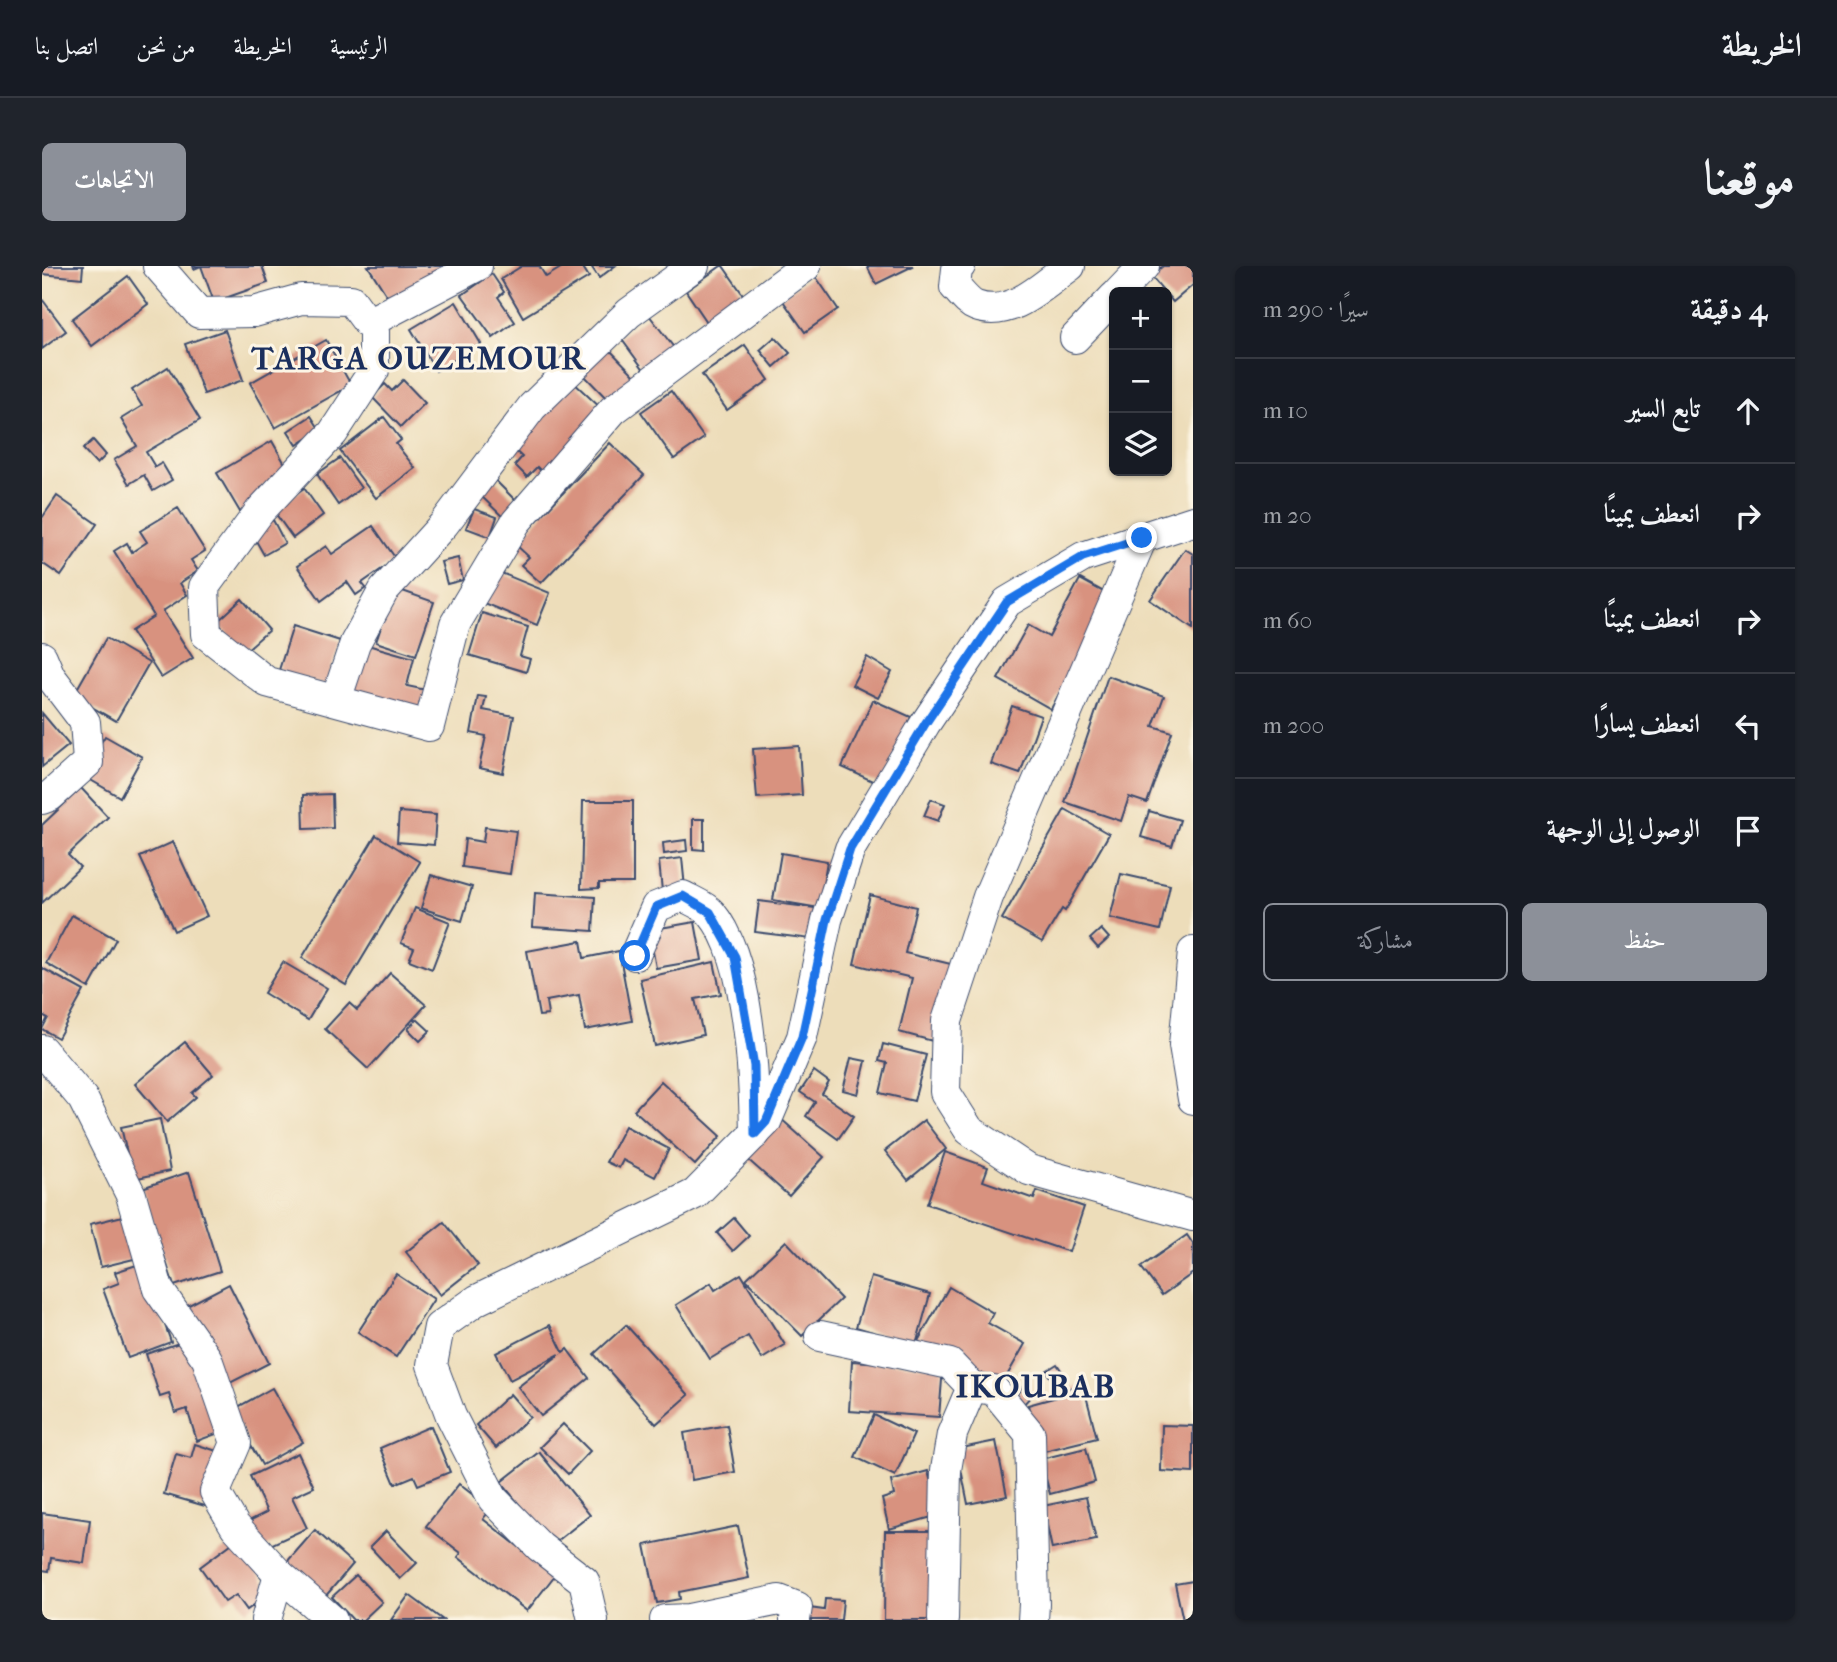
<!DOCTYPE html>
<html lang="ar">
<head>
<meta charset="utf-8">
<style>
	:root { --surface:#171b24; --page:#20242c; --text:#f1f3f6; --muted:#9ea1a6; --line:#363941; --accent:#8c9099 }
	body { margin:0; font-family:"IM FELL French Canon",Amiri,serif; background:var(--page); color:var(--text); direction:rtl }
	.controls { position:absolute; right:21px; top:21px; display:grid; overflow:hidden; border-radius:10px; box-shadow:0 2px 5px #0004 }
	.controls button { width:63px; height:63px; display:grid; place-items:center; padding:0; border:0; border-bottom:2px solid var(--line); background:var(--surface); color:var(--text); font:35px sans-serif }
	.stop { position:absolute; width:21px; height:21px; margin:-16px; border:5px solid #1a73e8; border-radius:50%; background:#fff }
	.stop.end { background:#1a73e8; border-color:#fff; box-shadow:0 2px 7px #0008 }
	.list { margin:0; padding:0; list-style:none }
	h2 { display:flex; justify-content:space-between; align-items:center; height:91px; margin:0; padding:0 28px; font-size:30px }
	h2 small { font-size:23px; font-weight:400; color:var(--muted) }
	.list li { display:grid; grid-template-columns:46px 1fr auto; gap:21px; align-items:center; box-sizing:border-box; height:105px; padding:0 28px; border-top:2px solid var(--line) }
	.list b { display:block; font-size:26px; white-space:nowrap }
	.list em { font-size:23px; font-style:normal; color:var(--muted) }
	.actions { display:flex; gap:14px; padding:21px 28px }
	.actions a { flex:1; padding:16px 0; border:2px solid var(--accent); border-radius:10px; text-align:center; font-size:24px; color:var(--accent) }
	.actions .main { background:var(--accent); color:#fff }
	.icon { flex:none; width:38px; height:38px; fill:none; stroke:currentColor; stroke-width:2; stroke-linecap:round; stroke-linejoin:round }
	.map { position:relative; flex:none; width:1151px; height:1354px; overflow:hidden; direction:ltr; border-radius:10px }
	header { display:flex; align-items:center; gap:42px; box-sizing:border-box; height:98px; padding:0 35px; background:var(--surface); border-bottom:2px solid var(--line) }
	header strong { font-size:33px }
	nav { display:flex; gap:38px; margin-inline-start:auto; font-size:24px }
	.intro { display:flex; align-items:center; justify-content:space-between; box-sizing:border-box; height:168px; padding:0 42px }
	h1 { margin:0; font-size:49px }
	.button { padding:18px 32px; border-radius:10px; background:var(--accent); color:#fff; font-size:24px; font-weight:700 }
	main { display:flex; gap:42px; padding:0 42px }
	aside { flex:1; background:var(--surface); border-radius:10px; box-shadow:0 2px 5px #0004 }
	.map>svg:first-child { display:block }
</style>
</head>
<body>
<header>
<strong>الخريطة</strong>
<nav><a>الرئيسية</a><a>الخريطة</a><a>من نحن</a><a>اتصل بنا</a></nav>
</header>
<div class="intro"><h1>موقعنا</h1><a class="button">الاتجاهات</a></div>
<main>
<aside>
<h2>4 دقيقة<small>سيرًا · 290 m</small></h2>
<ul class="list">
<li><svg class="icon" aria-label="ahead" viewBox="0 0 24 24"><path d="M12 20V5M6 11l6-6 6 6"/></svg><div><b>تابع السير</b></div><em>10 m</em></li>
<li><svg class="icon" aria-label="right" viewBox="0 0 24 24"><path d="M7 20v-9h11M14 6l5 5-5 5"/></svg><div><b>انعطف يمينًا</b></div><em>20 m</em></li>
<li><svg class="icon" aria-label="right" viewBox="0 0 24 24"><path d="M7 20v-9h11M14 6l5 5-5 5"/></svg><div><b>انعطف يمينًا</b></div><em>60 m</em></li>
<li><svg class="icon" aria-label="left" viewBox="0 0 24 24"><path d="M17 20v-9H6M10 6l-5 5 5 5"/></svg><div><b>انعطف يسارًا</b></div><em>200 m</em></li>
<li><svg class="icon" aria-label="arrive" viewBox="0 0 24 24"><path d="M6 21V4h12l-3 4 3 4H6"/></svg><div><b>الوصول إلى الوجهة</b></div></li>
</ul>
<div class="actions"><a class="main">حفظ</a><a>مشاركة</a></div>
</aside>
<div class="map">
<svg width="1151" height="1354" viewBox="0 0 1151 1354">
	<rect width="100%" height="100%" fill="#fcf5e5"/>
	<filter id="ink" filterUnits="userSpaceOnUse"><feTurbulence type="fractalNoise" baseFrequency=".0143" numOctaves="2"/><feDisplacementMap in="SourceGraphic" scale="14" xChannelSelector="R" yChannelSelector="G"/><feConvolveMatrix kernelMatrix="1 2 1 2 8 2 1 2 1" color-interpolation-filters="sRGB"/></filter>
	<filter id="wash" filterUnits="userSpaceOnUse"><feTurbulence type="fractalNoise" baseFrequency=".00686" numOctaves="4" result="noise"/><feDisplacementMap in="SourceGraphic" scale="28" xChannelSelector="R" yChannelSelector="G"/><feGaussianBlur stdDeviation="1.57" result="paint"/><feColorMatrix in="noise" values="0 0 0 0 0 0 0 0 0 0 0 0 0 0 0 0 0 1.4 0 .05"/><feComposite in="paint" operator="in"/></filter>
	<g filter="url(#wash)">
		<rect width="100%" height="100%" fill="#edddba"/>
		<g id="blocks">
			<g fill="#d8927f">
				<polygon points="0,0 41,0 40,12 0,8"/>
				<polygon points="151,0 220,0 226,17 172,36 159,0 152,3"/>
				<polygon points="326,0 412,0 351,39"/>
				<polygon points="480,0 497,0 504,11 522,0 540,0 547,11 481,51 459,13"/>
				<polygon points="549,0 573,0 557,12"/>
				<polygon points="679,0 681,0 702,30 665,56 644,25"/>
				<polygon points="825,0 871,0 834,18"/>
				<polygon points="1121,0 1151,0 1151,19 1131,36 1109,10"/>
				<polygon points="450,8 462,26 456,31 473,56 451,72 420,29"/>
				<polygon points="772,8 796,43 763,66 739,32"/>
				<polygon points="86,10 106,38 50,80 30,53"/>
				<polygon points="0,33 24,65 0,83"/>
				<polygon points="414,36 439,78 394,105 369,63"/>
				<polygon points="607,49 633,83 603,105 578,71"/>
				<polygon points="183,64 201,114 162,128 143,78"/>
				<polygon points="733,71 748,87 732,101 718,84"/>
				<polygon points="284,74 309,119 233,162 208,117"/>
				<polygon points="703,79 727,114 685,144 660,109"/>
				<polygon points="564,80 596,113 570,138 538,105"/>
				<polygon points="126,101 158,154 104,186 113,201 120,197 130,214 111,225 102,209 87,218 72,194 95,180 79,153 100,140 90,124"/>
				<polygon points="361,114 383,137 359,161 330,131 343,118 350,125"/>
				<polygon points="529,114 562,145 502,208 495,201 485,211 473,199 480,191 467,179"/>
				<polygon points="629,125 662,172 632,193 599,146"/>
				<polygon points="269,150 278,164 255,179 246,165"/>
				<polygon points="342,151 359,174 354,178 373,202 334,232 298,185"/>
				<polygon points="51,174 64,189 55,198 41,183"/>
				<polygon points="230,175 247,205 219,221 225,230 198,246 175,207"/>
				<polygon points="568,177 602,209 499,317 479,299 487,291 473,278"/>
				<polygon points="298,192 319,222 296,239 275,208"/>
				<polygon points="450,211 480,241 466,256 435,226"/>
				<polygon points="262,222 281,249 251,272 231,244"/>
				<polygon points="15,230 55,258 19,310 0,297 0,252"/>
				<polygon points="136,242 163,285 149,294 156,305 138,317 145,329 121,345 151,392 119,412 89,365 112,350 72,285 85,277 90,286 105,276 98,265"/>
				<polygon points="432,243 455,251 448,271 424,262"/>
				<polygon points="231,254 243,277 222,289 209,266"/>
				<polygon points="331,260 354,293 320,317 324,322 314,329 305,316 279,335 255,300 284,280 290,288"/>
				<polygon points="1143,283 1151,288 1151,363 1108,334"/>
				<polygon points="416,292 421,314 405,318 399,296"/>
				<polygon points="452,304 508,327 495,359 439,336"/>
				<polygon points="1038,313 1069,330 1009,443 956,413 986,359 1007,371"/>
				<polygon points="352,322 392,336 374,389 334,376"/>
				<polygon points="200,333 227,364 202,386 175,356"/>
				<polygon points="440,347 486,361 478,390 488,393 484,406 427,389"/>
				<polygon points="251,360 298,375 284,419 237,404"/>
				<polygon points="64,372 107,397 74,455 31,430"/>
				<polygon points="322,378 372,392 365,420 384,424 379,444 310,426"/>
				<polygon points="825,391 850,406 836,432 810,419"/>
				<polygon points="1066,410 1122,430 1111,460 1130,466 1105,537 1087,531 1079,555 1023,536"/>
				<polygon points="436,430 444,431 441,444 472,450 461,507 437,502 444,470 429,467"/>
				<polygon points="831,434 869,451 839,519 800,501"/>
				<polygon points="970,440 999,450 978,508 949,498"/>
				<polygon points="0,447 27,479 0,501"/>
				<polygon points="63,470 100,491 78,531 40,509"/>
				<polygon points="757,480 760,529 715,532 711,483"/>
				<polygon points="39,522 66,551 26,589 38,601 0,637 0,559"/>
				<polygon points="290,528 291,562 262,563 261,529"/>
				<polygon points="889,533 903,538 896,555 882,550"/>
				<polygon points="541,535 591,535 591,617 557,617 557,622 539,623"/>
				<polygon points="1023,543 1067,568 1023,645 1020,643 1000,676 960,653"/>
				<polygon points="1107,545 1138,554 1130,580 1099,571"/>
				<polygon points="357,546 394,549 392,579 355,576"/>
				<polygon points="651,553 662,553 662,584 651,583"/>
				<polygon points="443,561 474,565 468,608 420,601 423,573 441,576"/>
				<polygon points="334,569 378,596 304,719 260,692"/>
				<polygon points="644,574 645,585 622,588 621,577"/>
				<polygon points="131,576 165,650 132,665 98,591"/>
				<polygon points="739,587 785,595 777,642 731,634"/>
				<polygon points="640,592 643,622 620,625 617,595"/>
				<polygon points="1079,608 1128,619 1118,664 1068,652"/>
				<polygon points="389,609 430,621 420,655 379,642"/>
				<polygon points="493,627 553,631 551,665 491,661"/>
				<polygon points="828,629 874,641 863,687 917,700 898,777 857,766 870,712 812,698"/>
				<polygon points="717,635 773,642 769,673 713,666"/>
				<polygon points="373,642 408,656 390,703 367,694 372,682 359,677"/>
				<polygon points="30,649 74,673 47,722 4,697"/>
				<polygon points="653,656 660,694 614,702 607,664"/>
				<polygon points="1059,663 1067,672 1056,682 1048,673"/>
				<polygon points="539,675 542,692 577,685 590,755 543,764 537,729 504,735 506,749 497,750 485,685"/>
				<polygon points="241,696 285,722 266,754 222,727"/>
				<polygon points="672,696 679,728 653,733 661,769 613,780 598,713"/>
				<polygon points="0,702 42,725 16,772 0,763 6,752 0,749"/>
				<polygon points="348,707 384,739 326,803 283,763 307,737 315,744"/>
				<polygon points="375,753 388,765 378,775 366,763"/>
				<polygon points="143,776 171,809 150,827 154,831 125,856 93,818"/>
				<polygon points="841,778 884,789 872,835 838,827 845,797 837,795"/>
				<polygon points="809,792 824,795 816,828 801,824"/>
				<polygon points="772,805 787,816 780,828 812,850 796,873 764,850 773,836 758,826"/>
				<polygon points="619,815 679,870 653,899 592,844"/>
				<polygon points="738,852 782,891 747,930 703,891"/>
				<polygon points="118,853 128,905 91,913 79,861"/>
				<polygon points="882,854 904,883 866,914 843,885"/>
				<polygon points="583,860 627,883 613,911 581,894 577,902 564,896"/>
				<polygon points="903,886 946,901 941,915 992,933 995,925 1042,941 1027,986 885,938"/>
				<polygon points="147,906 178,1005 132,1020 100,922"/>
				<polygon points="89,948 100,991 59,1001 48,958"/>
				<polygon points="692,952 707,970 691,985 675,967"/>
				<polygon points="402,956 436,999 398,1029 364,986"/>
				<polygon points="1145,969 1151,978 1151,1007 1120,1029 1099,1001"/>
				<polygon points="744,975 799,1033 760,1070 704,1013"/>
				<polygon points="101,997 129,1076 86,1092 61,1023 77,1017 73,1006"/>
				<polygon points="354,1008 392,1033 354,1091 316,1066"/>
				<polygon points="699,1008 743,1079 720,1093 706,1070 668,1093 634,1039 669,1017 673,1024"/>
				<polygon points="829,1011 888,1028 874,1079 814,1061"/>
				<polygon points="187,1018 227,1097 184,1119 139,1043"/>
				<polygon points="907,1021 951,1047 946,1057 983,1078 958,1122 876,1075"/>
				<polygon points="508,1059 521,1086 525,1083 547,1112 499,1150 476,1121 518,1088 468,1114 454,1087"/>
				<polygon points="584,1059 647,1129 614,1158 552,1088"/>
				<polygon points="146,1074 177,1167 155,1175 145,1143 133,1147 127,1128 118,1131 104,1088"/>
				<polygon points="810,1095 901,1101 897,1151 807,1145"/>
				<polygon points="1015,1098 1025,1113 1014,1120 1004,1105"/>
				<polygon points="1041,1118 1055,1172 998,1186 986,1139 1026,1128 1025,1123"/>
				<polygon points="982,1119 992,1127 980,1140 971,1133"/>
				<polygon points="230,1122 261,1176 220,1199 189,1145"/>
				<polygon points="468,1128 488,1151 454,1182 434,1159"/>
				<polygon points="832,1149 872,1168 853,1210 813,1191"/>
				<polygon points="521,1158 548,1185 526,1208 498,1181"/>
				<polygon points="685,1159 693,1206 650,1214 642,1167"/>
				<polygon points="1120,1159 1151,1160 1151,1207 1119,1205"/>
				<polygon points="389,1160 408,1206 376,1219 372,1210 353,1218 338,1182"/>
				<polygon points="954,1175 965,1230 926,1238 915,1183"/>
				<polygon points="153,1178 178,1186 163,1240 122,1228 134,1188 149,1192"/>
				<polygon points="1044,1182 1053,1216 1008,1228 999,1193"/>
				<polygon points="497,1186 548,1249 510,1279 459,1216"/>
				<polygon points="256,1187 272,1221 250,1231 265,1262 222,1282 209,1254 225,1246 208,1210"/>
				<polygon points="886,1205 897,1249 847,1263 840,1233 852,1229 849,1215"/>
				<polygon points="417,1218 449,1243 441,1253 513,1309 485,1345 416,1291 419,1287 384,1260"/>
				<polygon points="1044,1231 1054,1274 1010,1283 1001,1240"/>
				<polygon points="0,1247 48,1254 42,1297 9,1292 7,1305 0,1304"/>
				<polygon points="696,1260 707,1312 637,1326 638,1333 615,1337 603,1279"/>
				<polygon points="273,1264 311,1298 282,1332 244,1297"/>
				<polygon points="344,1265 375,1297 358,1313 328,1281"/>
				<polygon points="843,1265 894,1265 893,1354 842,1354"/>
				<polygon points="193,1275 230,1326 205,1344 194,1329 183,1336 158,1301"/>
				<polygon points="314,1309 340,1336 321,1354 311,1354 290,1331"/>
				<polygon points="1151,1315 1151,1354 1141,1354 1133,1318"/>
				<polygon points="367,1329 401,1354 349,1354"/>
				<polygon points="783,1333 801,1334 799,1354 766,1354 767,1342 782,1344"/>
			</g>
		</g>
	</g>
	<g filter="url(#ink)">
		<use href="#blocks" fill-opacity="0" stroke="#3a496c" stroke-width="2"/>
		<g fill="none" stroke-linecap="round" stroke-linejoin="round">
			<g stroke="#3a496c" stroke-width="32">
				<g id="street">
					<polyline points="116,0 157,47 212,46 259,33 309,34 332,65 332,104 291,167 218,245 162,321 164,368 225,416 387,460 413,358 474,256 571,144 764,0"/>
					<path d="M918,0L915,3L913,21C919,27 926,37 934,40C969,53 1001,19 1028,0"/>
					<polyline points="1077,26 1102,0"/>
					<polyline points="326,57 435,0"/>
					<polyline points="1033,72 1072,31"/>
					<polyline points="1100,272 946,631 905,755 903,826 927,864 987,904 1151,950"/>
					<polyline points="0,391 8,410 43,456 46,496 8,530 0,533"/>
					<polyline points="294,434 313,377 342,324 402,258 490,141 587,47 652,0"/>
					<polyline points="1151,686 1142,779 1151,833"/>
					<path d="M593,689L614,641L641,630C650,635 663,640 669,647C708,693 712,809 713,868"/>
					<polyline points="0,784 41,833 89,929 116,1023 165,1093 194,1177 173,1226 193,1260 237,1308 290,1354"/>
					<polyline points="778,1070 908,1098 930,1121 910,1168 904,1204 901,1354"/>
					<polyline points="930,1121 952,1124 988,1168 992,1338 991,1354"/>
					<polyline points="224,1354 237,1308"/>
					<polyline points="551,1354 542,1315 498,1281 451,1233 409,1150 390,1099 397,1061 435,1034 653,928 724,856 760,771 785,654 808,583 883,458 965,336 1041,291 1151,255"/>
					<polyline points="623,1354 647,1353 737,1334 755,1341 753,1354"/>
				</g>
			</g>
			<use href="#street" stroke="#fff" stroke-width="30"/>
		</g>
	</g>
	<g fill="none" stroke-linecap="round" stroke-linejoin="round" filter="url(#ink)">
		<polyline stroke="#1a73e8" stroke-width="9" points="593,690 614,641 641,630 668,646 693,691 712,800 713,868 724,856 760,771 785,654 808,583 883,458 965,336 1041,291 1100,272"/>
	</g>
	<g text-anchor="middle" dominant-baseline="central" stroke-width="6" stroke-linejoin="round" paint-order="stroke">
		<g font-size="32" font-weight="bold" letter-spacing="2" fill="#1b2f5e" stroke="#fcf5e5">
			<text x="377" y="92">TARGA OUZEMOUR</text>
			<text x="994" y="1120">IKOUBAB</text>
		</g>
	</g>
</svg>
<div class="controls">
<button>+</button>
<button>−</button>
<button><svg class="icon" aria-label="layers" viewBox="0 0 24 24"><path d="M12 4l9 5-9 5-9-5zM3 14l9 5 9-5"/></svg></button>
</div>
<div class="stop" style="left:593px;top:690px"></div>
<div class="stop end" style="left:1100px;top:272px"></div>
</div>
</main>
</body>
</html>
